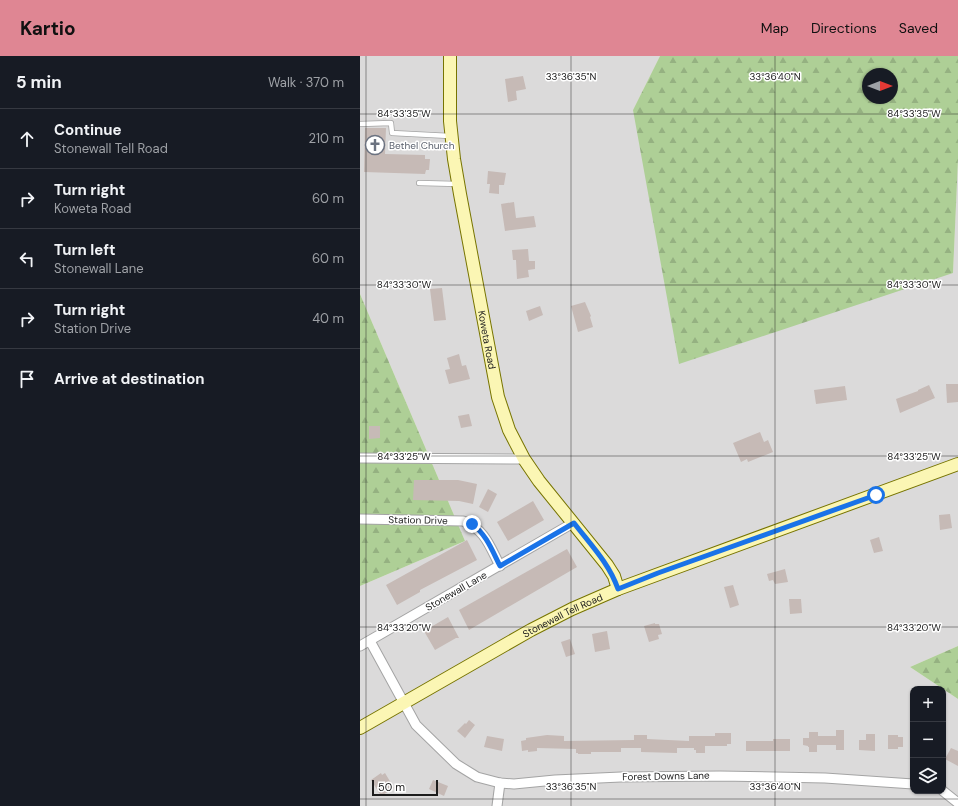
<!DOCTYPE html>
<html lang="en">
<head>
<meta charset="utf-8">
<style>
	:root { --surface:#171b24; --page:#20242c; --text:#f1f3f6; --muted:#9ea1a6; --line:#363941; --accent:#df8693 }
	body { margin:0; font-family:"DM Sans",sans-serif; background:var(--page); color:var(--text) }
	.controls { position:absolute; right:12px; bottom:12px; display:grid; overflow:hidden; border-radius:8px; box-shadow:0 1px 3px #0004 }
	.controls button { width:36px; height:36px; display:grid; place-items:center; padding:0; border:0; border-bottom:1px solid var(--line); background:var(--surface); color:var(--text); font:20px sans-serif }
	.compass { position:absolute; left:502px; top:12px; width:36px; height:36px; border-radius:50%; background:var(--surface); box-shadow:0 1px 3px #0004; rotate:90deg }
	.scale { position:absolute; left:12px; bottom:10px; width:66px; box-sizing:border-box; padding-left:4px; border:2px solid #1d1d1d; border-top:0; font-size:11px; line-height:14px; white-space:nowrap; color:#1d1d1d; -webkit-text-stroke:3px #fff; paint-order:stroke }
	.stop { position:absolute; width:12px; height:12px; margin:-9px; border:3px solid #1a73e8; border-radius:50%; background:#fff }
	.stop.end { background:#1a73e8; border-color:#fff; box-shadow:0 1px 4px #0008 }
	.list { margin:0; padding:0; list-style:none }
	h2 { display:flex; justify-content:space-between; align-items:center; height:52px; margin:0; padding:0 16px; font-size:17px }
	h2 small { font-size:13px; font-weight:400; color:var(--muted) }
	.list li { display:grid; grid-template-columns:26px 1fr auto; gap:12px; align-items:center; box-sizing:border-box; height:60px; padding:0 16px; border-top:1px solid var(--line) }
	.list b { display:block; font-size:15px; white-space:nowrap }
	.list p { margin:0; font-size:13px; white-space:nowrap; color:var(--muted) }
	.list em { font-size:13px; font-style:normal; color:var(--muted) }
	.icon { flex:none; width:22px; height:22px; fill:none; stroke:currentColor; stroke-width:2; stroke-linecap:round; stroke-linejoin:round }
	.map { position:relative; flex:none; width:598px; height:750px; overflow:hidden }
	header { display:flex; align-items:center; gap:24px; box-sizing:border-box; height:56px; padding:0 20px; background:var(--accent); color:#111 }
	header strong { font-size:19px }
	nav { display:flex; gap:22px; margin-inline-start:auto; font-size:14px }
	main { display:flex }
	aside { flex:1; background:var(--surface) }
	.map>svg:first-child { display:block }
</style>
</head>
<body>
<header>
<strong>Kartio</strong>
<nav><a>Map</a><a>Directions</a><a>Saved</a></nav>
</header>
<main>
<aside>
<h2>5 min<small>Walk · 370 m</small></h2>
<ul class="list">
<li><svg class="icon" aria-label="ahead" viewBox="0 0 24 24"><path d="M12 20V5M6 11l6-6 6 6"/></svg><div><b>Continue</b><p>Stonewall Tell Road</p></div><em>210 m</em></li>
<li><svg class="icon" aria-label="right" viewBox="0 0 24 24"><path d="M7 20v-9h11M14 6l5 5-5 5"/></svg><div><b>Turn right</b><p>Koweta Road</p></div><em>60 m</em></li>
<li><svg class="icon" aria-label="left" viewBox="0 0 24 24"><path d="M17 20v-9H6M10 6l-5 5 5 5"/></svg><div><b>Turn left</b><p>Stonewall Lane</p></div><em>60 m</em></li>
<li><svg class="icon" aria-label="right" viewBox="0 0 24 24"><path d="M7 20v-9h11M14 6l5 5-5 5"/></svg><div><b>Turn right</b><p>Station Drive</p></div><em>40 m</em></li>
<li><svg class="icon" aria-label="arrive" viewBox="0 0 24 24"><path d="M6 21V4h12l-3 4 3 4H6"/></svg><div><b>Arrive at destination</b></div></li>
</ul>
</aside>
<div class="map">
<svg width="598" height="750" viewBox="0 0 598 750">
	<defs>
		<pattern id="forest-firs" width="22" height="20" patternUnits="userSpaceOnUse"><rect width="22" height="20" fill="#aecf96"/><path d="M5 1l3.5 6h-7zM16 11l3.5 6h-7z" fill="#95b181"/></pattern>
	</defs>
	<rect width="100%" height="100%" fill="#efe9e2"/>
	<path fill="#dbdada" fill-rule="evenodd" d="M0,0H300L273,54L593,217L598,104V590L550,611L598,643V750H0V530L105,485L0,238ZM553,633H583V735H553Z"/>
	<g fill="url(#forest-firs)" fill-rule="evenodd">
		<path d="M300,0H598V104L593,217L319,308L273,54ZM508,18H532V42H508Z"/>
		<polygon points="0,238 105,485 0,530"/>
		<polygon points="598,590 598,643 550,611"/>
	</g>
	<g fill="#c6bab6">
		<polygon points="163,20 166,33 156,35 157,44 148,46 145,23"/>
		<polygon points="5,72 26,72 25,98 65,99 65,103 70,103 69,114 66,114 65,118 4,116"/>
		<polygon points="128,115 146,117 144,129 139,129 139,138 129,137 130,128 127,128"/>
		<polygon points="154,146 156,162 174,160 176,171 145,175 141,148"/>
		<polygon points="168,193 169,205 175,205 175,213 168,214 169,221 157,223 156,204 153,204 152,194"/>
		<polygon points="82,232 86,264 74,265 70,233"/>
		<polygon points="225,246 231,260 230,261 233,271 218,276 211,250"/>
		<polygon points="180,250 183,259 169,265 166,255"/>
		<polygon points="99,298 102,310 106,309 110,323 89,328 85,314 90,313 87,302"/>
		<polygon points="586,328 598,328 598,346 587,347"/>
		<polygon points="569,329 575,342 540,357 536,343 558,335 558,334"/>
		<polygon points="485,330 487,344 456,348 454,334"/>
		<polygon points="109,358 112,370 101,372 98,360"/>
		<polygon points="9,370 20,370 20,382 9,383"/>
		<polygon points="400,376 404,386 408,384 413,396 388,406 387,403 381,406 373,387"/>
		<polygon points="54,424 98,424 117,428 113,448 99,445 53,444"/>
		<polygon points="128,433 137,438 128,456 119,451"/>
		<polygon points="173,445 184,464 148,485 137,466"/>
		<polygon points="590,458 592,472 580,474 579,459"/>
		<polygon points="519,481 523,495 514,497 510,484"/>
		<polygon points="107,484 117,504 60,534 60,536 37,549 26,529"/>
		<polygon points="207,493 217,511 109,574 99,554"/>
		<polygon points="425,513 428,526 415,528 413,524 409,525 407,518"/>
		<polygon points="373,529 379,549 370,552 364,531"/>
		<polygon points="429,543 441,543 442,557 430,558"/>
		<polygon points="88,561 99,582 96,582 75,594 64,575"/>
		<polygon points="295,567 295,568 299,568 302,578 298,579 299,583 289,586 284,570"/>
		<polygon points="247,575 250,593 235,596 232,578"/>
		<polygon points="210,583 215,598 206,601 201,586"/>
		<polygon points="109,664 115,669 105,682 97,675 105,667 106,668"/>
		<polygon points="476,674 484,674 484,694 476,694 476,689 457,689 457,696 449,696 449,691 448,691 448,690 443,689 443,682 449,682 449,676 458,676 458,680 476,680"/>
		<polygon points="355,677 371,677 371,688 367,688 367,690 345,690 345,697 336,697 336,694 334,694 334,692 317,692 317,697 281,696 281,692 261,692 261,696 231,696 231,698 218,698 218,697 216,697 216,693 177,692 177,695 168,696 168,694 162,695 161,685 166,684 166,682 187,679 204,680 204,685 274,684 274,679 287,679 287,683 329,685 329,680 355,680"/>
		<polygon points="506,678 515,678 515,695 499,694 499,684 506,684"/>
		<polygon points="528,679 538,679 538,681 543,681 543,691 538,691 538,693 528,693"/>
		<polygon points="127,680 144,683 142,695 124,691"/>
		<polygon points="413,683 430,683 430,695 386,695 386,685 413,685"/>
		<polygon points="591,692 598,695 598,710 585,703"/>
		<polygon points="21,717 22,719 25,717 34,732 21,740 11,724"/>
		<polygon points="73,724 88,730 84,740 69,733"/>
	</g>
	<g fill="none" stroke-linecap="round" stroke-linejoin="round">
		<g stroke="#a4a4a4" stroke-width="6">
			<g id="lane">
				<polyline points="0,68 31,67 32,77 90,80"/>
				<polyline points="59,127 98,128"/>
			</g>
		</g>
		<g stroke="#a4a4a4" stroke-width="11">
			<g id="street">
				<polyline points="0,402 164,403"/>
				<path d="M0,463L103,465C125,473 130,491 140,510"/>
				<polyline points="10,585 56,669 96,708 117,721 140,727 154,728 195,724 261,721 360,720 465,722 553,728"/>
				<polyline points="0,590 213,467"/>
				<polyline points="583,735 598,747"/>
				<polyline points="137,750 140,727"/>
			</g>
		</g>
		<g stroke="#777401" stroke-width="14">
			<g id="secondary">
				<path id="s1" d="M90,0V65L94,103L100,138L138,341L149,374L164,403L179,425L247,509L254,520L258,533"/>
				<path id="s2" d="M0,672L171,574L212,553L258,533L598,408"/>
			</g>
		</g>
		<use href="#lane" stroke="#fff" stroke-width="4.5"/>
		<use href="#street" stroke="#fff" stroke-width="9"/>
		<use href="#secondary" stroke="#fbf6b4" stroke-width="12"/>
	</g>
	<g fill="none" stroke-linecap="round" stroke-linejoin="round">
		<path stroke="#1a73e8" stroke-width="5" d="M112,468C126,478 132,494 140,510L214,467C230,488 249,507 258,533L298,517L516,439"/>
	</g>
	<path fill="none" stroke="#1d1d1d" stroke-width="1" stroke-opacity="0.45" d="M6,0V750M211,0V750M415,0V750M0,58H598M0,229H598M0,400H598M0,571H598M0,743H598"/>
	<defs>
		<g id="church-ring" transform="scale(1)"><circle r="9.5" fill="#fff" stroke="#6b7280" stroke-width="1.5"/><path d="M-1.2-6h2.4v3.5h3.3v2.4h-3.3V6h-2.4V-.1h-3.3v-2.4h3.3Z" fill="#6b7280"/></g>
	</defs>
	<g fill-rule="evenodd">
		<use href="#church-ring" x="15" y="89"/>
	</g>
	<g text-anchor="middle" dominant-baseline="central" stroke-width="3" stroke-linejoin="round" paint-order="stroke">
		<g font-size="10" fill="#5b616d" stroke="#fff" text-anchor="start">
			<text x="29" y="89">Bethel Church</text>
		</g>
		<g font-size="10" fill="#1d1d1d" stroke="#fff">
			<text stroke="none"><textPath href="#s1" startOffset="287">Koweta Road</textPath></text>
			<text transform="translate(58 464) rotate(1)">Station Drive</text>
			<text transform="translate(96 535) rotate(-30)">Stonewall Lane</text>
			<text stroke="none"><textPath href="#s2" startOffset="232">Stonewall Tell Road</textPath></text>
			<text transform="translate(306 720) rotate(-1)">Forest Downs Lane</text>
		</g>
	</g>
	<g font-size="10" text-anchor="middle" fill="#1d1d1d" stroke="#fff" stroke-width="3" stroke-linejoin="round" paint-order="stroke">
		<text x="211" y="24">33°36'35"N</text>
		<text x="415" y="24">33°36'40"N</text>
		<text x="554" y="61">84°33'35"W</text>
		<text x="44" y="61">84°33'35"W</text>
		<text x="44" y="232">84°33'30"W</text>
		<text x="554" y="232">84°33'30"W</text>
		<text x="44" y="404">84°33'25"W</text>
		<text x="554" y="404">84°33'25"W</text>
		<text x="44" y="575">84°33'20"W</text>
		<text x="554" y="575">84°33'20"W</text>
		<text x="211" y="734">33°36'35"N</text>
		<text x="415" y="734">33°36'40"N</text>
	</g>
</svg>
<div class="controls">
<button>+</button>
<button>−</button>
<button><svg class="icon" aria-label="layers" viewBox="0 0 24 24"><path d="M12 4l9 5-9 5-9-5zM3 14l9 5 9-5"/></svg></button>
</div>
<svg class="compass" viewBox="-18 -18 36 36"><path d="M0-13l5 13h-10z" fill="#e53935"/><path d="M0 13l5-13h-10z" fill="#9ea1a6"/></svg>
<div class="scale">50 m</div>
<div class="stop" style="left:516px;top:439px"></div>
<div class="stop end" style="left:112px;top:468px"></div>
</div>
</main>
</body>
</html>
